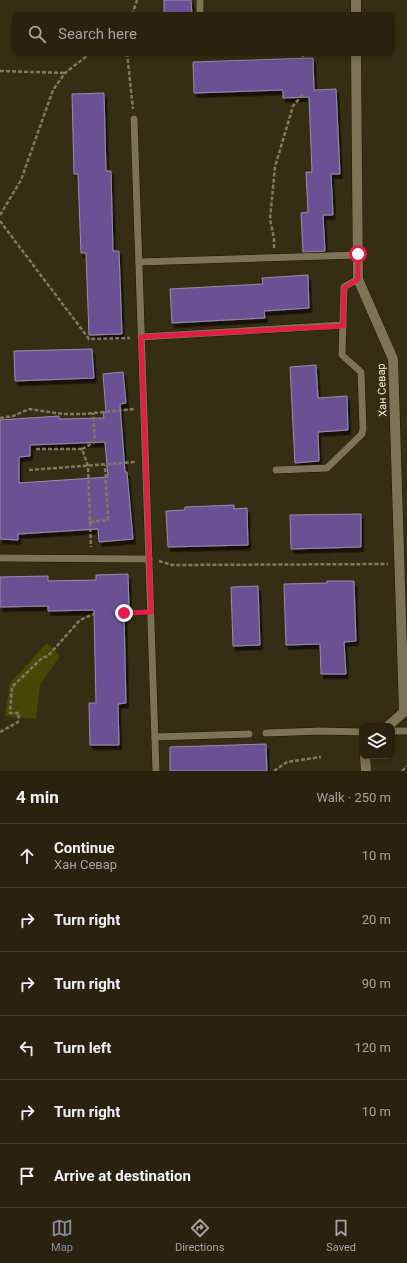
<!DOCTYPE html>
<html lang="en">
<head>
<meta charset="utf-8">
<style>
	:root { --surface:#28220f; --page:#302a18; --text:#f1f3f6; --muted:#a5a49e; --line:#443f2f; --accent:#8c9099 }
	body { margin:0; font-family:Roboto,sans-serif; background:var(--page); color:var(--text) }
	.controls { position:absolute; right:12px; bottom:12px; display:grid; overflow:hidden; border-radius:8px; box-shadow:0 2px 6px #0003 }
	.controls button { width:36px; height:36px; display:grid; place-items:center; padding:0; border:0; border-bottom:1px solid var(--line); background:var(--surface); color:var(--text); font:20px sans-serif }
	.stop { position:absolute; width:12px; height:12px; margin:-9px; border:3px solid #e11d48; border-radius:50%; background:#fff }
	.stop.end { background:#e11d48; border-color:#fff; box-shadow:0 1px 4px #0008 }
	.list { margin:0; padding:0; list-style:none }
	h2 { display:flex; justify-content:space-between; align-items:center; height:52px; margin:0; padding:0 16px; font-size:17px }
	h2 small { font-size:13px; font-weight:400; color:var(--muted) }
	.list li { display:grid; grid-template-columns:26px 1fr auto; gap:12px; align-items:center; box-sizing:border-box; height:64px; padding:0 16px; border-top:1px solid var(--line) }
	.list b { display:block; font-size:15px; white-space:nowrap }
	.list p { margin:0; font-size:13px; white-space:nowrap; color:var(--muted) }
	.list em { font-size:13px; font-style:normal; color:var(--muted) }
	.icon { flex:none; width:22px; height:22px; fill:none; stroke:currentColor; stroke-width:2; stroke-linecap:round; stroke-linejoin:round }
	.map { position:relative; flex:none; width:407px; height:771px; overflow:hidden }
	.search { position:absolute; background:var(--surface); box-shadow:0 2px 6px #0003; left:12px; right:12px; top:12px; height:44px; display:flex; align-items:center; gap:10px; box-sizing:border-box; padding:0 14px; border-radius:8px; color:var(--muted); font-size:15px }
	.sheet { height:436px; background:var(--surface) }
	nav { display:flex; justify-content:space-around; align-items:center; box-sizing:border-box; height:56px; border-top:1px solid var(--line); background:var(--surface); font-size:11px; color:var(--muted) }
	nav a { display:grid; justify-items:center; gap:2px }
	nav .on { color:var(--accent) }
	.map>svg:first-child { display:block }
</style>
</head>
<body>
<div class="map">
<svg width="407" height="771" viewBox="0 0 407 771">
	<defs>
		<filter id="shadow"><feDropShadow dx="2.5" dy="4.5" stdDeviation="0" flood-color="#0009"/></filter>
	</defs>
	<rect width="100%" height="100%" fill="#362e14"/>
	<polygon fill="#484806" points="47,643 60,656 40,685 36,719 5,716 10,683"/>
	<g fill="#6a5194" stroke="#988fab" fill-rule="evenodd" filter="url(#shadow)">
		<polygon points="164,0 191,0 192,15 164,15"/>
		<polygon points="313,58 314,90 336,89 340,174 331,174 333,215 323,215 325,251 303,252 301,213 308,212 306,172 312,172 309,97 283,98 283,90 194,93 193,62"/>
		<polygon points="104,93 106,171 111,171 113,251 119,251 122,334 89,335 86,253 81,253 78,174 74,174 72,94"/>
		<polygon points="308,275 309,308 264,311 265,318 172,323 170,289 263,284 262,278"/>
		<polygon points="92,349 94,378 15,381 14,351"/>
		<polygon points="316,365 318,398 347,396 348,430 318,432 319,461 295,463 290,367"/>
		<path d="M123,372L126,403L120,404L125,472H127L133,539L99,542L98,529L18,534V540L0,539V420L59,416V419L104,418L103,412H106L103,374ZM105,442L108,477L19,483V457L30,456V445Z"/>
		<polygon points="234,505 234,509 247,508 248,545 168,547 166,511 185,510 185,507"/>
		<polygon points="361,514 361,547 291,549 290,515"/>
		<polygon points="128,574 129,608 124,613 126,703 118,704 119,745 90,745 89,703 96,703 94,610 48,611 48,606 0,607 0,577 48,576 48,581 96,580 96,575"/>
		<polygon points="327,581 354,581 356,641 344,642 346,674 321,674 320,644 286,645 284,584 327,583"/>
		<polygon points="258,586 260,645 233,646 231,587"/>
		<polygon points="266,744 267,771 170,771 170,747"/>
	</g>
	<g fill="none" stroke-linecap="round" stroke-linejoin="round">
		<g stroke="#1e1600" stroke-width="8">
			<g id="service">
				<polyline points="200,0 200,15"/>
				<polyline points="134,119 156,771"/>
				<polyline points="139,262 358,255"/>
				<polyline points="141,337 343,325"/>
				<polyline points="276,470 327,468 362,434 363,429 361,372 342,355 344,287 358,279"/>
				<polyline points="0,558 149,559"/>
				<polyline points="392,731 407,731"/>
				<polyline points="266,733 320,731 362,732"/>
				<polyline points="155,737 249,734"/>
			</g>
		</g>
		<g stroke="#1e1600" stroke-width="11">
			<g id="minor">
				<polyline points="356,0 356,15"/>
				<polyline points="356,53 358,279 393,359 404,712 388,726"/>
				<polyline points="365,756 366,771"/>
			</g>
		</g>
		<g stroke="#7f7963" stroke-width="2.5" stroke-dasharray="4 2" stroke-linecap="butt">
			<polyline points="132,15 137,0"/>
			<polyline points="127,53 133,109"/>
			<polyline points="303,53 303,58"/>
			<polyline points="0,71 65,73"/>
			<polyline points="0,215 21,180 53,90 65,73 88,55 97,53"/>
			<polyline points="0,221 89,339 130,338"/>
			<polyline points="274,248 274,238 270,219 275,167 293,106 304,93"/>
			<polyline points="0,418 13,416 29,409 63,414 84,414 134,409"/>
			<polyline points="36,449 82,449 88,466 91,547"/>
			<polyline points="82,449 95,442 93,413"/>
			<polyline points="29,470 135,462"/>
			<polyline points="90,522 108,520 105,465"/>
			<polyline points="159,561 172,565 388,564"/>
			<polyline points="124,613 140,612"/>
			<polyline points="0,732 18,722 19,713 10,713 12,687 42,658 48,656 80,620 94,614"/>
			<polyline points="274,771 287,762 321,757"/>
			<polyline points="402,771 407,766"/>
		</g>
		<use href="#service" stroke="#7d7357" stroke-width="7"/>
		<use href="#minor" stroke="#7d7357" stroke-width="10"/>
	</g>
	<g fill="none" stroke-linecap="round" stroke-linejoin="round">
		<polyline stroke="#e11d48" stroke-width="5" points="124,613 151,612 141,337 343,326 344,288 358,279 358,254"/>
	</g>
	<g text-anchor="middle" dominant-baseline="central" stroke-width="3" stroke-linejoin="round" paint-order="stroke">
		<g font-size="11" fill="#f2edde" stroke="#362e14">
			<text transform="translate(382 390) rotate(-92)">Хан Севар</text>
		</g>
	</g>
</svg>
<div class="controls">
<button><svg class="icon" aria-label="layers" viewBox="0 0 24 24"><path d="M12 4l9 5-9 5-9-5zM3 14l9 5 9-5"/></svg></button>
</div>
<div class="stop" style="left:358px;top:254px"></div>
<div class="stop end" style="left:124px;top:613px"></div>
<div class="search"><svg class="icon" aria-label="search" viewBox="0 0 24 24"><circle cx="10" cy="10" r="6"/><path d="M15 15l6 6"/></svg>Search here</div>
</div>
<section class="sheet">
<h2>4 min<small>Walk · 250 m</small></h2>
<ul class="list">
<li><svg class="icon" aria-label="ahead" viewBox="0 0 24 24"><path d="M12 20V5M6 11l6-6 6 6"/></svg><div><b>Continue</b><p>Хан Севар</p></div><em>10 m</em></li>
<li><svg class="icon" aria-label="right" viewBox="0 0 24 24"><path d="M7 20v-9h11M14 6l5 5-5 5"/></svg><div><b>Turn right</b></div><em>20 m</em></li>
<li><svg class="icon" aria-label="right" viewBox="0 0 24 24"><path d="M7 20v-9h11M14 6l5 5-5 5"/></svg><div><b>Turn right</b></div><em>90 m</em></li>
<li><svg class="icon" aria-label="left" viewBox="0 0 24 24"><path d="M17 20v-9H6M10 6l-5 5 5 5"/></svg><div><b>Turn left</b></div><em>120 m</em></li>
<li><svg class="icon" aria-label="right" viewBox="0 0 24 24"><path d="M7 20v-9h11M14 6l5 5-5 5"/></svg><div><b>Turn right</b></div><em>10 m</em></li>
<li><svg class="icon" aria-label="arrive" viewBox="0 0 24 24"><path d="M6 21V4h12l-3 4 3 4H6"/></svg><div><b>Arrive at destination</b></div></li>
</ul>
</section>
<nav>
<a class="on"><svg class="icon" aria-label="map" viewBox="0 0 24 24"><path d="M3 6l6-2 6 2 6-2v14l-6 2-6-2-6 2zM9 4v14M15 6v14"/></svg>Map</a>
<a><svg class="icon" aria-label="directions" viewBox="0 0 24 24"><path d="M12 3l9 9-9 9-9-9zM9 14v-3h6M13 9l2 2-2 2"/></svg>Directions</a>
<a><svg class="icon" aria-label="saved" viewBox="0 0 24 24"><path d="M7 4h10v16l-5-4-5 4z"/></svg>Saved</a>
</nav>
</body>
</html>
